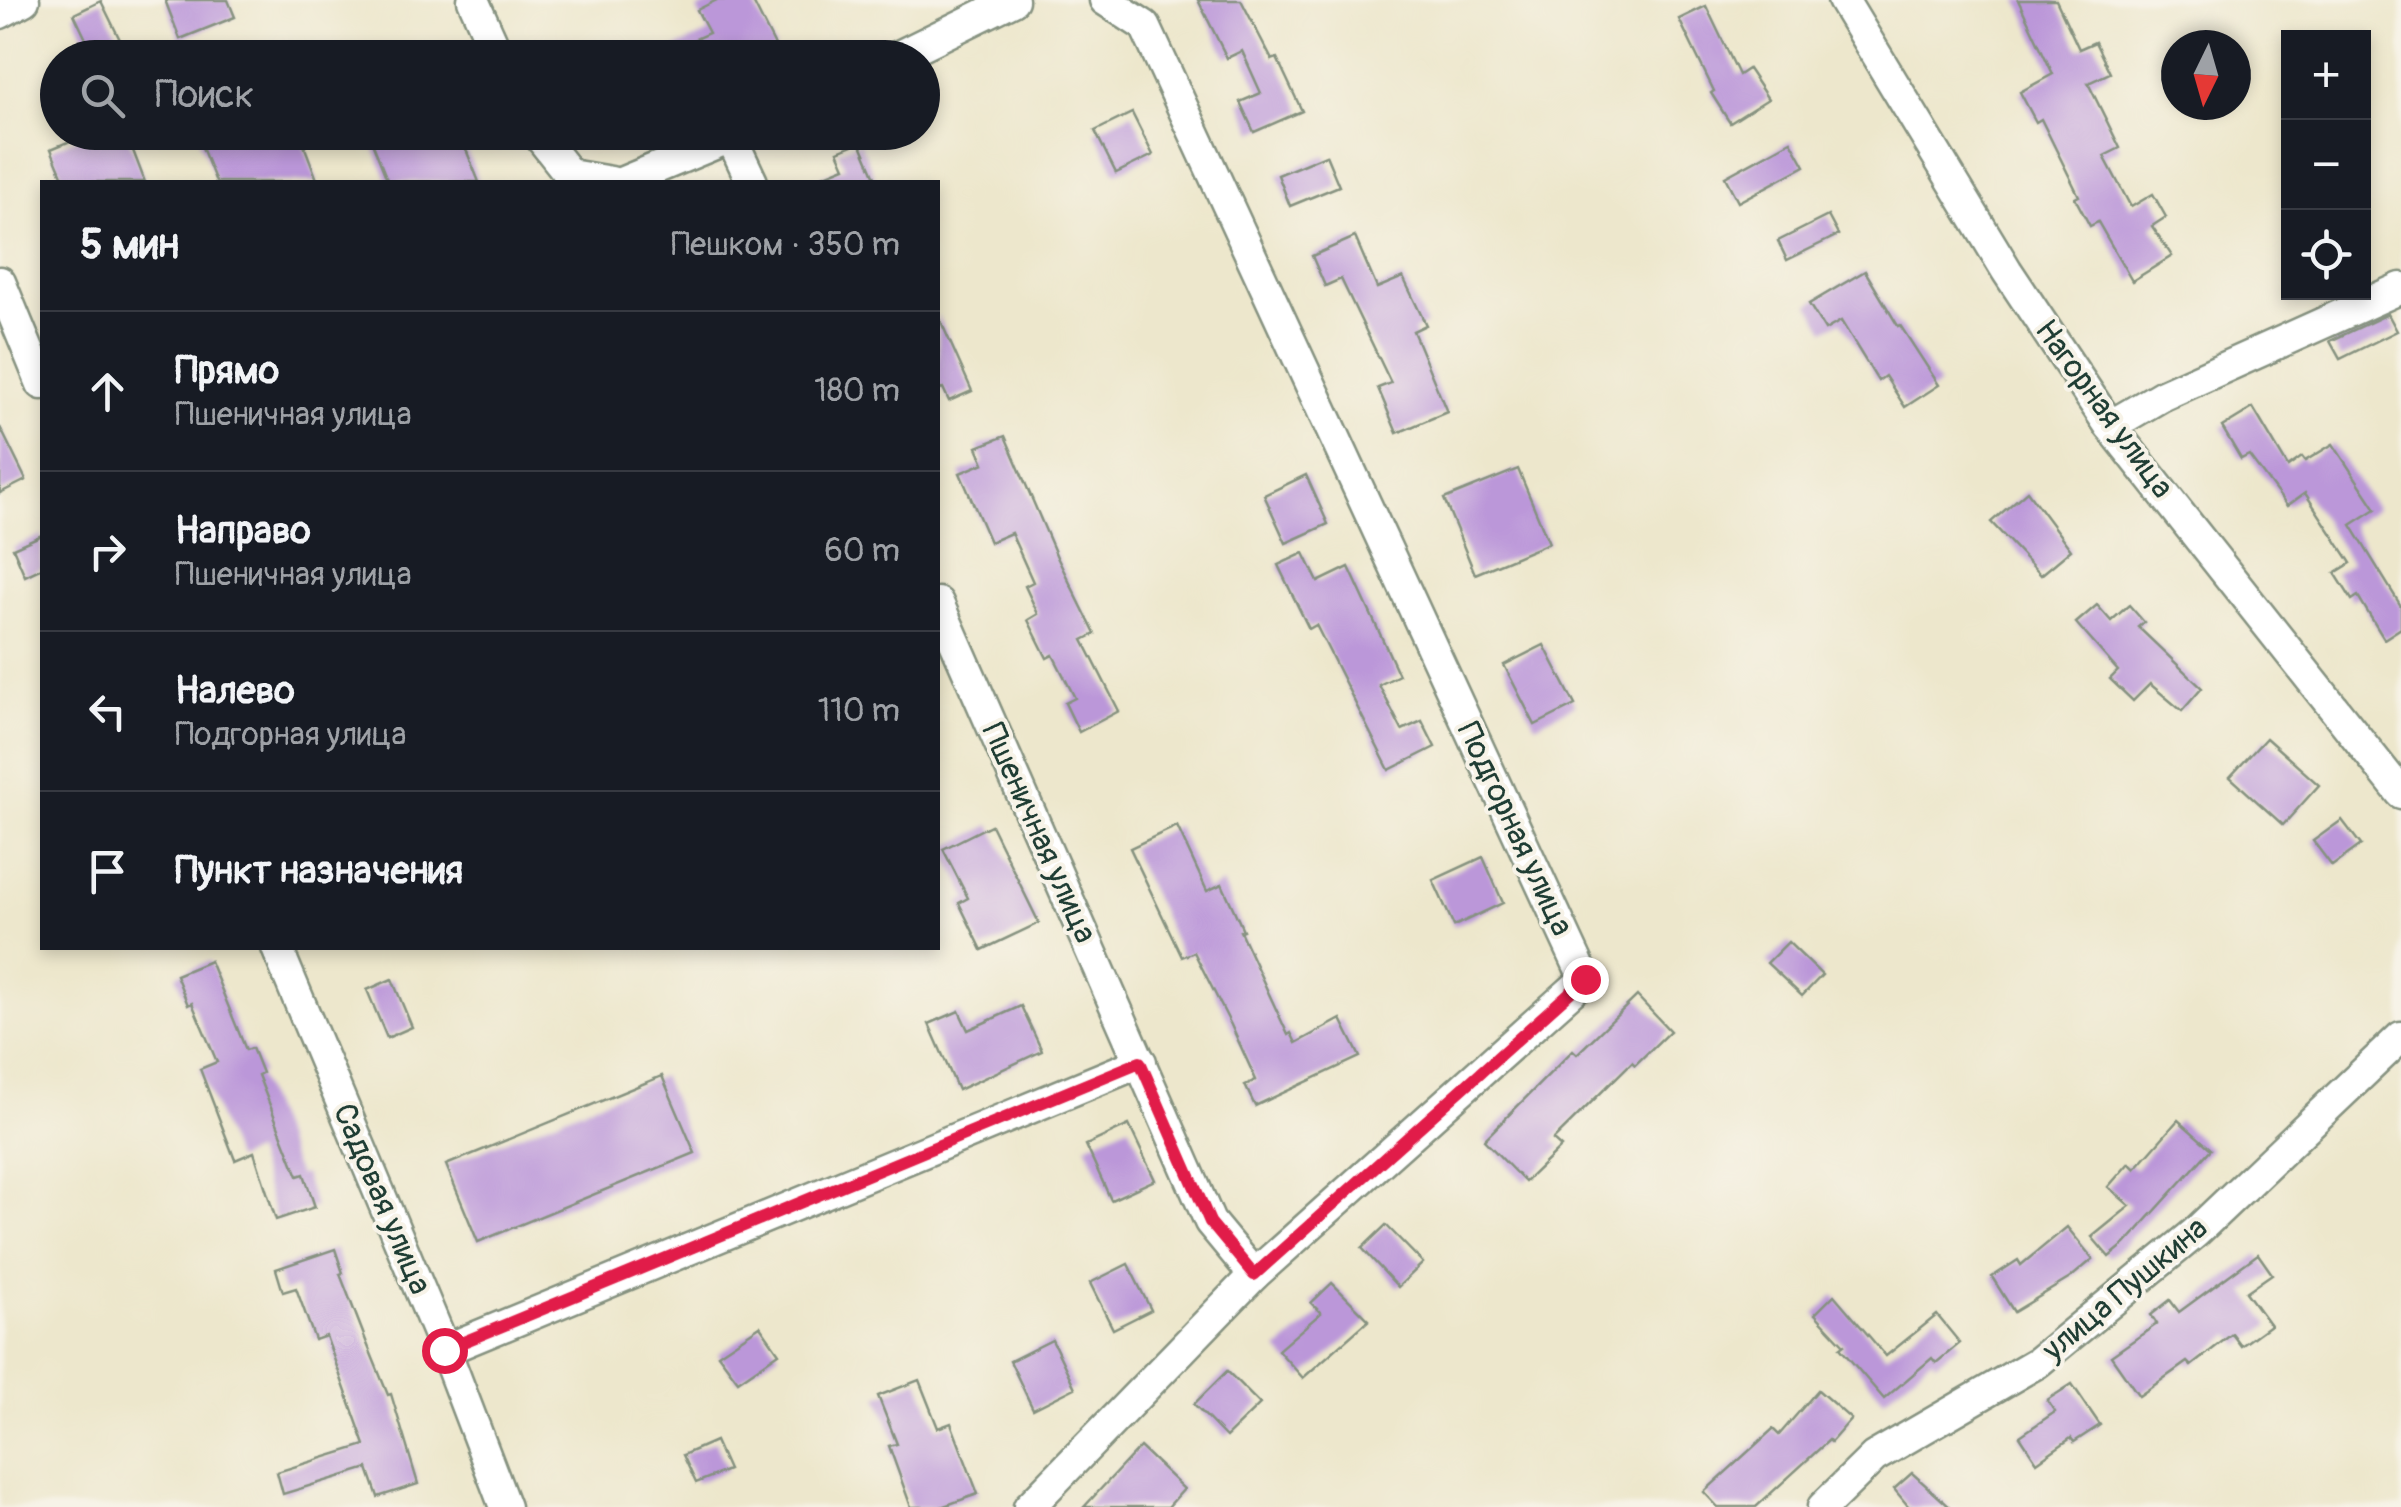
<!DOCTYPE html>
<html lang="ru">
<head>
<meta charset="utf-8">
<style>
	:root { --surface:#171b24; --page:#20242c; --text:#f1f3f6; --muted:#9ea1a6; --line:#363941 }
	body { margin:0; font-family:Pangolin,sans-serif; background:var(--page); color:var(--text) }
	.controls { position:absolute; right:30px; top:30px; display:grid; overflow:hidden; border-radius:0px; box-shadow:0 5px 15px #0003 }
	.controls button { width:90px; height:90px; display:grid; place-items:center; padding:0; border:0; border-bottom:2px solid var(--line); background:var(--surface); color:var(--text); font:50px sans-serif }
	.compass { position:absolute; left:2161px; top:30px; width:90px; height:90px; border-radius:50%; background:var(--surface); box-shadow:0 5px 15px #0003; rotate:185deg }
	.stop { position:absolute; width:30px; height:30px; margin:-22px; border:8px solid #e11d48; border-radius:50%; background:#fff }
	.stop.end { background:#e11d48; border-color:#fff; box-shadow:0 2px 10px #0008 }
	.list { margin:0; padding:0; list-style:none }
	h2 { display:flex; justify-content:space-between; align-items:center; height:130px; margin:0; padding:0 40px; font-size:42px }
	h2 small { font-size:32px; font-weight:400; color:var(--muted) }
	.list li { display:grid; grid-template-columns:65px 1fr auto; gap:30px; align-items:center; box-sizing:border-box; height:160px; padding:0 40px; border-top:2px solid var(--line) }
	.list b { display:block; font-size:38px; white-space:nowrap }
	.list p { margin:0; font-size:32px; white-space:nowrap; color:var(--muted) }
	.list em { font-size:32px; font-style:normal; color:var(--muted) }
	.icon { flex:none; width:55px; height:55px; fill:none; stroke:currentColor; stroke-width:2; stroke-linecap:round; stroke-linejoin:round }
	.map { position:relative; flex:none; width:2401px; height:1507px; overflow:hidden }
	.search { position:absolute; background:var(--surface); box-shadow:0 5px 15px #0003; left:40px; top:40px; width:900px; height:110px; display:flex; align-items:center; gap:25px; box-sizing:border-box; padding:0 35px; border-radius:55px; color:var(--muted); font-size:38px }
	.panel { position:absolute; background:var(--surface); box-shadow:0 5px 15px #0003; left:40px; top:180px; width:900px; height:770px; border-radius:0px }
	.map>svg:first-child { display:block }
</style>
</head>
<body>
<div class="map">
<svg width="2401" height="1507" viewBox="0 0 2401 1507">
	<rect width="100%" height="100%" fill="#f7f3e8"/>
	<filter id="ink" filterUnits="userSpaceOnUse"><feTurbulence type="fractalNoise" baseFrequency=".01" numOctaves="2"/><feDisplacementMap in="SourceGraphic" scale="20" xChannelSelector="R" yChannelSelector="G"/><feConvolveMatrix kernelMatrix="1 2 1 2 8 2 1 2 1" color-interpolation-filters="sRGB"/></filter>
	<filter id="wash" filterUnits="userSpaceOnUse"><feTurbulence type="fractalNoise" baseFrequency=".0048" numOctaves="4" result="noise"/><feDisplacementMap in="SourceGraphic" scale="40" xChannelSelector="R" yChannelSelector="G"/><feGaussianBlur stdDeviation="2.25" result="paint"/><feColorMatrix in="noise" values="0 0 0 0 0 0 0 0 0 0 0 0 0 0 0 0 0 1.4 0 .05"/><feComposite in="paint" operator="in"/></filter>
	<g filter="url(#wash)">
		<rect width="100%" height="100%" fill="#ede7cc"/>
		<g id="blocks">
			<g fill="#bb97d9">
				<polygon points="165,0 228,0 235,17 180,39"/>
				<polygon points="717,0 752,0 776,48 758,58 653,58 709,33 697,10"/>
				<polygon points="1198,0 1241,0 1272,60 1277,58 1302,111 1254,132 1240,102 1261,93 1242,51 1227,58"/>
				<polygon points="2018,0 2056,0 2079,49 2095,42 2110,73 2088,83 2120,148 2104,156 2131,207 2153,194 2166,217 2152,226 2172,256 2132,281 2098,222 2090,226 2075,198 2079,196 2041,119 2036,122 2020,92 2053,74"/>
				<polygon points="101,1 129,58 95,58 74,14"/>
				<polygon points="1706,6 1739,75 1748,69 1768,99 1730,123 1711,93 1714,91 1679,19"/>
				<polygon points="1132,113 1153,155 1116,173 1095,131"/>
				<polygon points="92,132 126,132 145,182 65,182 51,149"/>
				<polygon points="217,132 299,132 318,182 216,182 199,140"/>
				<polygon points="368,132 459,132 479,182 388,182"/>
				<polygon points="1791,141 1805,166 1738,202 1725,177"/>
				<polygon points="860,142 877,182 808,182 845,167 838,151"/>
				<polygon points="1326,155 1339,186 1290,206 1278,175"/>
				<polygon points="1828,216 1838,235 1787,260 1778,241"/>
				<polygon points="1355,237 1377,288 1403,277 1426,325 1413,331 1447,412 1397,433 1378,388 1391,383 1341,279 1325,286 1312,256"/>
				<polygon points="1865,271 1898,326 1900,325 1939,385 1905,407 1885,376 1878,381 1841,321 1825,330 1809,304"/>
				<polygon points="2388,314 2397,331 2340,359 2330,341"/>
				<polygon points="938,315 972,391 949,401 943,388 938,390"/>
				<polygon points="2253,408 2288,467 2302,457 2305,461 2333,444 2376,509 2351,525 2401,606 2401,628 2384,639 2358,596 2352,600 2335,573 2351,563 2305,493 2287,506 2249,455 2241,459 2222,427"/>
				<polygon points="0,427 26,480 0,493"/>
				<polygon points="1005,436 1057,557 1095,634 1083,640 1119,711 1079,732 1065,703 1075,698 1053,655 1047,658 1028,620 1038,614 1025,586 1033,582 1011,533 990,542 960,473 984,463 977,447"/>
				<polygon points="1518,469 1549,543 1475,574 1444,499"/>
				<polygon points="1306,475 1328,524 1286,543 1264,495"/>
				<polygon points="2027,491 2071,550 2041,575 1991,522"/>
				<polygon points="42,535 42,568 25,576 13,548"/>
				<polygon points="1304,553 1318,582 1349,567 1399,675 1379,685 1402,730 1422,721 1435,747 1389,770 1316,625 1309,629 1278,565"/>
				<polygon points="2097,605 2111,621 2129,605 2144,622 2138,627 2202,688 2182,711 2150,684 2133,701 2110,679 2118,671 2076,623"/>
				<polygon points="1544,645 1575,705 1535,725 1504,665"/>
				<polygon points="2266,738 2319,785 2283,825 2230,777"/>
				<polygon points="2342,820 2361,845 2332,866 2313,841"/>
				<polygon points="991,825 1039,923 982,950 959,903 968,898 943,849"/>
				<polygon points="1177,826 1207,891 1222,884 1243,930 1240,931 1288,1035 1291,1033 1296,1043 1341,1019 1360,1057 1255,1106 1245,1085 1256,1080 1231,1025 1194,952 1182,957 1130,848"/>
				<polygon points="1483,857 1503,903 1454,926 1433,880"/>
				<polygon points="1788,942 1822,975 1802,996 1767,963"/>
				<polygon points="210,961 246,1050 252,1048 262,1073 258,1075 298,1176 304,1174 315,1207 276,1220 254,1152 235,1160 200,1069 217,1062 192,1003 188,1005 176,975"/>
				<polygon points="392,979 412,1027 387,1038 367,990"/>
				<polygon points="1637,996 1670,1031 1635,1065 1632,1062 1553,1140 1561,1147 1525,1182 1484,1140 1573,1050 1577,1054"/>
				<polygon points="1021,1006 1042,1051 958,1090 929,1024 959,1011 968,1030"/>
				<polygon points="662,1076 695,1153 478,1242 446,1165"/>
				<polygon points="2178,1120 2211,1149 2125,1244 2109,1257 2092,1237 2130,1206 2108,1187 2129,1163 2135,1169"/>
				<polygon points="1129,1125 1155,1180 1111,1200 1086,1145"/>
				<polygon points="1386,1225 1423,1263 1398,1287 1362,1248"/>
				<polygon points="2067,1227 2093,1259 2070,1278 2014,1312 1992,1277 2018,1260 2021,1265"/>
				<polygon points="335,1249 343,1273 340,1274 368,1346 388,1395 391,1394 418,1484 378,1497 368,1468 283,1494 277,1472 365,1445 326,1336 315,1340 296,1288 283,1292 276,1269"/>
				<polygon points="2258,1254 2272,1274 2246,1292 2270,1325 2241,1346 2232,1334 2191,1366 2187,1362 2139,1396 2111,1356 2157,1324 2151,1315 2170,1300 2179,1312"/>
				<polygon points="1128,1264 1151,1310 1113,1329 1090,1283"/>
				<polygon points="1332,1283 1369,1320 1303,1378 1278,1350 1321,1313 1311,1303"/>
				<polygon points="1834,1295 1886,1356 1937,1315 1960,1343 1936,1363 1932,1358 1884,1399 1840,1348 1844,1345 1815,1314"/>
				<polygon points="760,1326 779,1353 738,1381 718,1354"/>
				<polygon points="1052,1340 1075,1388 1033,1409 1010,1361"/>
				<polygon points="1227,1371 1260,1404 1226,1437 1194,1404"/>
				<polygon points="919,1380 938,1428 951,1423 978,1494 941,1507 911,1507 889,1446 897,1444 878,1396"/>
				<polygon points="2072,1384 2100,1425 2074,1442 2071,1438 2037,1462 2020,1436 2055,1412 2047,1400"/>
				<polygon points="1818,1390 1851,1419 1831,1442 1829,1440 1756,1507 1718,1507 1704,1492 1773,1429 1779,1435"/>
				<polygon points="715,1441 728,1470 696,1483 683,1455"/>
				<polygon points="1140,1447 1184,1489 1168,1507 1084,1507"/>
				<polygon points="1912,1473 1950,1507 1909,1507 1894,1489"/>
			</g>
		</g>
	</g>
	<g filter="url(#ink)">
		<use href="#blocks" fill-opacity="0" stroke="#869280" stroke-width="2.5"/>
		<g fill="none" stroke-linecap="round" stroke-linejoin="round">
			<g stroke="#869280" stroke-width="35">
				<g id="minor">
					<polyline points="473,0 499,58"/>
					<polyline points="1843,0 2007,271 2110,426 2401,793"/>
					<polyline points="0,13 24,0"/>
					<polyline points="895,58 1013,0"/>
					<polyline points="536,132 570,175 611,182"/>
					<polyline points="623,182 731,137 752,182"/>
					<polyline points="0,282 42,384"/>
					<polyline points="2110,426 2163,395 2401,288"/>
					<polyline points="938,603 1210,1222 1254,1275"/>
					<polyline points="277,948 445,1350 505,1507"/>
					<polyline points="445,1350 1141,1062"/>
					<polyline points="1029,1507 1254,1275 1585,979 1145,26 1105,0"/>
					<polyline points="1823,1507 1874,1457 2038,1362 2195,1233 2401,1037"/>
				</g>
			</g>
			<use href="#minor" stroke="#fff" stroke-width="30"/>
		</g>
	</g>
	<g fill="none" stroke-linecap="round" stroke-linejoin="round" filter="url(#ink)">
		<polyline stroke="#e11d48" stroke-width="12" points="444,1350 1140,1062 1210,1222 1254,1275 1585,979"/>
	</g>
	<g text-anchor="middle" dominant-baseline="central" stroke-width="8" stroke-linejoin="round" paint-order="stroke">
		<g font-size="32" fill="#1f3d34" stroke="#f7f3e8">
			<text transform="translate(2104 409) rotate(54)">Нагорная улица</text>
			<text transform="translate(1515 829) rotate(65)">Подгорная улица</text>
			<text transform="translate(1039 833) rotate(66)">Пшеничная улица</text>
			<text transform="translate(382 1199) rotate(67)">Садовая улица</text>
			<text transform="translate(2125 1289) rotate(-40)">улица Пушкина</text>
		</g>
	</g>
</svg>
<div class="controls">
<button>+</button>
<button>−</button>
<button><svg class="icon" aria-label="locate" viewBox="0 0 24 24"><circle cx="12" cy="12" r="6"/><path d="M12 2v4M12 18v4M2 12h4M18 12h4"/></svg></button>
</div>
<svg class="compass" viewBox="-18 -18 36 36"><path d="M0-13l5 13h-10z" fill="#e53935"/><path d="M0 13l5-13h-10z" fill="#9ea1a6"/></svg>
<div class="stop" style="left:444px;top:1350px"></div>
<div class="stop end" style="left:1585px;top:979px"></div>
<div class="search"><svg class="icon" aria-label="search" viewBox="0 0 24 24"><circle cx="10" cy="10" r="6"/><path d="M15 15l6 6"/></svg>Поиск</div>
<section class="panel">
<h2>5 мин<small>Пешком · 350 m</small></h2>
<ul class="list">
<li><svg class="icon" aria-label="ahead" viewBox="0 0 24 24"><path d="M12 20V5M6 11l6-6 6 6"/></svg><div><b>Прямо</b><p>Пшеничная улица</p></div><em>180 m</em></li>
<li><svg class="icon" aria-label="right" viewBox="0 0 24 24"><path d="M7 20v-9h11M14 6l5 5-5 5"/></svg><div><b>Направо</b><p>Пшеничная улица</p></div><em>60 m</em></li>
<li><svg class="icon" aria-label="left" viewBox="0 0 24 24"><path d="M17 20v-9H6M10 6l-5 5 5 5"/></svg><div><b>Налево</b><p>Подгорная улица</p></div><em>110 m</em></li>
<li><svg class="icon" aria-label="arrive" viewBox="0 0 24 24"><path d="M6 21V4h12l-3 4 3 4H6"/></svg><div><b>Пункт назначения</b></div></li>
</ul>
</section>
</div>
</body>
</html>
